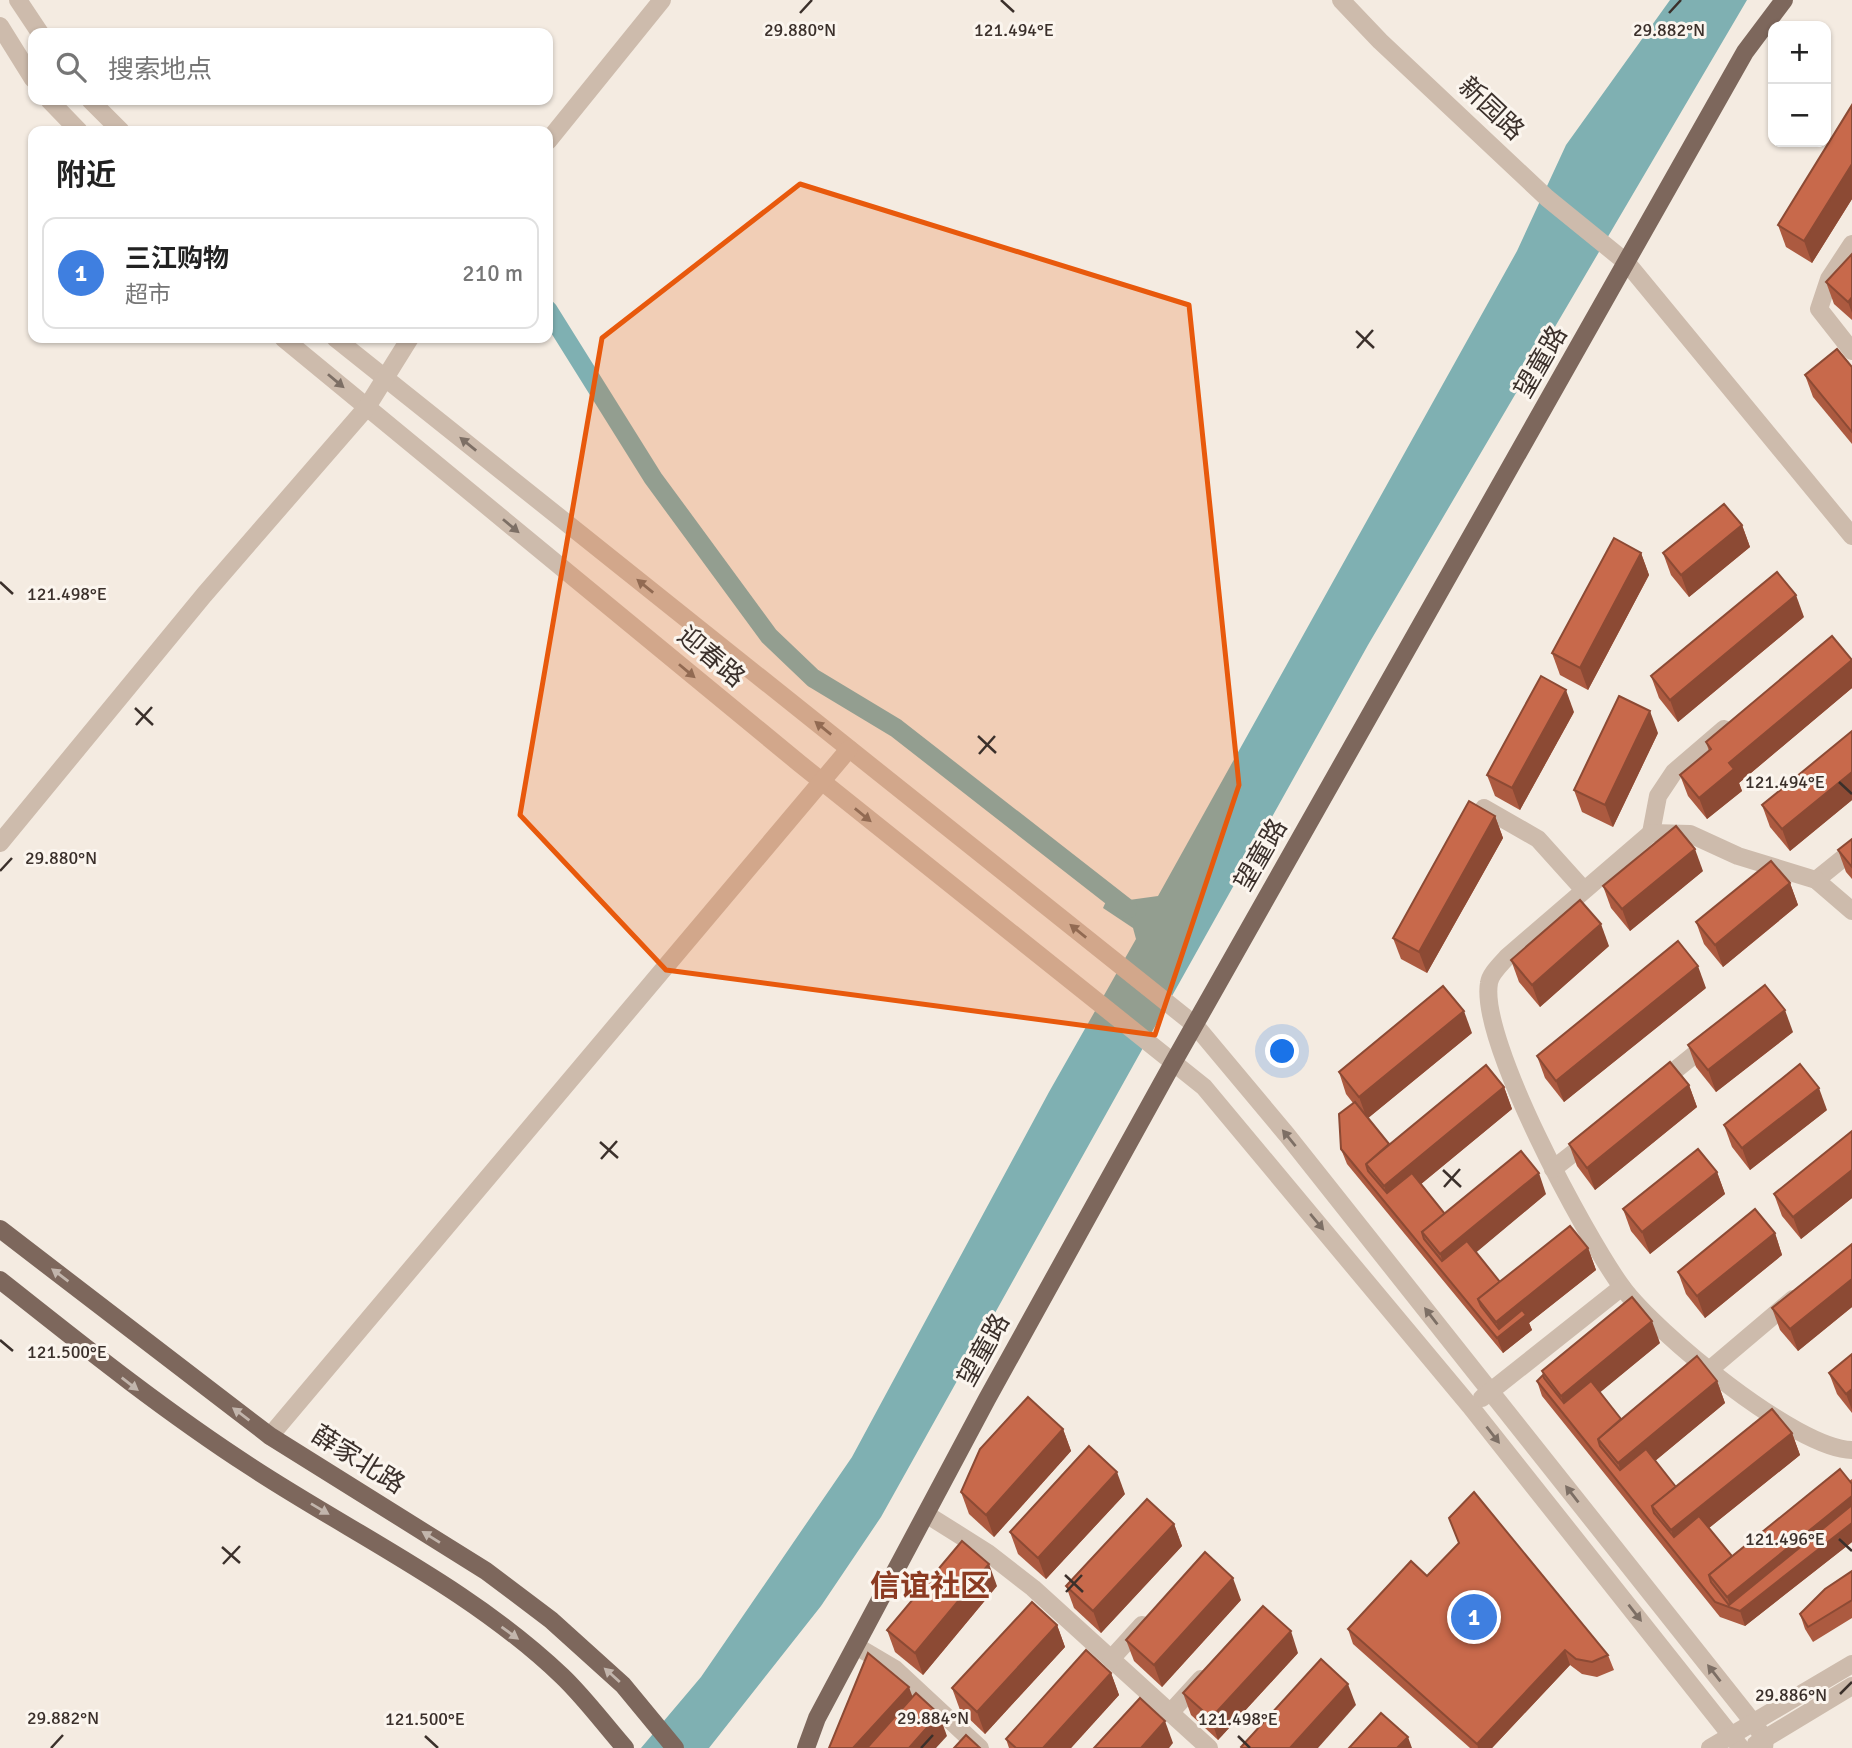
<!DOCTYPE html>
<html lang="zh">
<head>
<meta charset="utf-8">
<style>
	:root { --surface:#fff; --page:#f2f2f2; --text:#222; --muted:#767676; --line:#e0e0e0; --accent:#d93025 }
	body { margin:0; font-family:Signika,"Noto Sans SC",sans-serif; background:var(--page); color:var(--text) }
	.controls { position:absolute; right:21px; top:21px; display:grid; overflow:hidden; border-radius:14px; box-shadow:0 2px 5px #0004 }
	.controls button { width:63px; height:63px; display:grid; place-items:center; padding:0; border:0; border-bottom:2px solid var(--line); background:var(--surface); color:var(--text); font:35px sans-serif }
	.you { position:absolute; left:1283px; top:1052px; width:24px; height:24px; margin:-18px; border:5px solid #fff; border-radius:50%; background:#1a73e8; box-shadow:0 0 0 10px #1a73e833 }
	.badge { display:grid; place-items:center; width:46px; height:46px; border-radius:50%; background:var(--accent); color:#fff; font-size:23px; font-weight:700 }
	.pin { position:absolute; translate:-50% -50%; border:4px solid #fff; box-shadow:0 2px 7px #0006 }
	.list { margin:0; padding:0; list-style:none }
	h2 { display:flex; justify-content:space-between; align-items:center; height:91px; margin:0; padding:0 28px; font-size:30px }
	h2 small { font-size:23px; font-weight:400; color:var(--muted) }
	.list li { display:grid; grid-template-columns:46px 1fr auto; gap:21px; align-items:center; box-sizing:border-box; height:112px; margin:0 14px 14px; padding:0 14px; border:2px solid var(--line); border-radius:14px }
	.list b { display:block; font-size:26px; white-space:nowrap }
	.list p { margin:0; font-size:23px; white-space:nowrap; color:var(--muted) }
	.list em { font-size:23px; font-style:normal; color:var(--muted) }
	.icon { flex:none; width:38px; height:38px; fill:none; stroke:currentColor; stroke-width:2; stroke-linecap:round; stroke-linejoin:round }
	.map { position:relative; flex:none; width:1852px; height:1748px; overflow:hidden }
	.search { position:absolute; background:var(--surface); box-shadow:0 2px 5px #0004; left:28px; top:28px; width:525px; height:77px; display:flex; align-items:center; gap:18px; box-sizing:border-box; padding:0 24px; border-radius:14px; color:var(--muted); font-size:26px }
	.panel { position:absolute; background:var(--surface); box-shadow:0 2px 5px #0004; left:28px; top:126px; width:525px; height:217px; border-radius:14px }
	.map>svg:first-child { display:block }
</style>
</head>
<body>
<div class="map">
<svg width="1852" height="1748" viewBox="0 0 1852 1748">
	<rect width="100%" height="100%" fill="#f4ebe1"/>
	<polygon fill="#7fb0b2" points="1670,0 1747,0 1368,645 881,1517 821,1606 709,1748 641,1748 701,1677 852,1457 1049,1092 1136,939 1133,928 1103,908 1113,886 1129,900 1158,896 1517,251 1566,145"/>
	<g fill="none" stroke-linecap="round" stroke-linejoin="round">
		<polyline stroke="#7fb0b2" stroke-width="19" points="548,310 653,478 769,636 813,678 896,728 1128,909"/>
		<g stroke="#cdbbac" stroke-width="18">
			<polyline points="18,0 40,33"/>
			<polyline points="1341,0 1380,41 1547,198 1627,263 1852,536"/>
			<polyline points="0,26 33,79"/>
			<polyline points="49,100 79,131"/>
			<polyline points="90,100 121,131"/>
			<polyline points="548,141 662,0"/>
			<polyline points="1852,244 1829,279 1819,309 1852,351"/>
			<polyline points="283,338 799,763 1204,1087 1470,1406 1741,1748"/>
			<polyline points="335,338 1195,1025 1287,1135 1752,1721 1765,1739 1764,1748"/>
			<polyline points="1484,808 1538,839 1583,889"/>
			<polyline points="1651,833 1658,796 1674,772 1724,729"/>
			<polyline points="0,843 204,595 367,407 410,338"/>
			<polyline points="1816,880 1852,851"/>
			<path d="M1852,911L1816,880L1738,856L1690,834L1651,833L1507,957C1501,964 1490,974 1489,983C1479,1040 1585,1236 1622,1287C1656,1333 1796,1449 1852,1450"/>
			<polyline points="1658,1084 1710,1042"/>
			<polyline points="1553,1169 1590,1140"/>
			<polyline points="1708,1371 1793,1299"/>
			<polyline points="1482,1398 1622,1287"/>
			<polyline points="270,1436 849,749"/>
			<polyline points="926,1514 988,1553 1033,1588 1209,1748"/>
			<polyline points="856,1646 895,1669 980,1748"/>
			<polyline points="1111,1659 1142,1625"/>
			<polyline points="1170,1713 1201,1679"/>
			<polyline points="1756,1744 1852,1686"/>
			<polyline points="1710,1748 1852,1664"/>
		</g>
		<g stroke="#7d675c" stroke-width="18">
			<polyline points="0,1229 270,1436 486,1571 551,1620 623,1685 675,1748"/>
			<path d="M0,1280C82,1345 163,1410 251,1467C355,1535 471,1589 562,1676C585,1698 604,1724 625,1748"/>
			<polyline points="806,1748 817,1718 987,1399 1173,1063 1745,52 1784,0"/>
		</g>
	</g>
	<g fill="#ac5a40">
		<polygon points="1852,105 1852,199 1812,263 1786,247 1778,225"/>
		<polygon points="1852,254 1852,320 1834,304 1826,282"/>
		<polygon points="1852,367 1852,444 1813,397 1805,375"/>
		<polygon points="1742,525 1750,547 1689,597 1671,575 1663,553"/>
		<polygon points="1641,553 1649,575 1588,690 1560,675 1552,653"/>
		<polygon points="1804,617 1678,722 1659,698 1651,676"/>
		<polygon points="1852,660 1852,688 1739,783 1742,791 1707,819 1688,796 1680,775 1709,751 1706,742"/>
		<polygon points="1574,712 1520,810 1495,796 1487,775"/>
		<polygon points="1852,731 1852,800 1790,851 1770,827 1762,805"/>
		<polygon points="1658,733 1613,827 1582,812 1574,790"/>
		<polygon points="1495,816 1503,838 1427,973 1401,959 1393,938"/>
		<polygon points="1852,839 1852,879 1846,872 1838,850"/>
		<polygon points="1703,871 1630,931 1611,908 1603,886"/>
		<polygon points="1790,883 1798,905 1723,967 1704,944 1696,922"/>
		<polygon points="1609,946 1540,1007 1519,982 1511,960"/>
		<polygon points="1706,988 1564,1102 1545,1078 1537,1056"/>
		<polygon points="1793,1032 1716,1092 1696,1067 1688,1045"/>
		<polygon points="1472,1033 1368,1118 1389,1144 1504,1087 1512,1109 1421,1184 1445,1214 1546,1194 1476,1252 1500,1282 1588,1248 1596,1270 1529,1323 1532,1330 1503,1353 1347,1164 1341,1149 1353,1103 1346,1094 1339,1072"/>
		<polygon points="1689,1085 1697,1107 1595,1190 1577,1166 1569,1144"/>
		<polygon points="1827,1110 1750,1170 1732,1147 1724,1125"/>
		<polygon points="1852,1131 1852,1198 1801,1239 1782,1216 1774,1194"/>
		<polygon points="1717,1172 1725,1194 1650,1254 1631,1231 1623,1209"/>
		<polygon points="1775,1233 1782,1255 1705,1318 1686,1294 1678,1272"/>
		<polygon points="1852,1244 1852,1307 1798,1351 1780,1330 1772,1308"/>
		<polygon points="1660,1343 1600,1392 1621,1419 1717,1381 1725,1403 1655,1461 1676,1487 1792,1433 1800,1455 1709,1528 1732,1556 1852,1479 1852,1542 1745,1626 1720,1617 1542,1396 1537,1381 1543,1375 1542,1371"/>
		<polygon points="1852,1354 1852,1413 1837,1394 1829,1373"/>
		<polygon points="1063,1429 1071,1451 994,1537 969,1514 961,1492"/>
		<polygon points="1125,1494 1046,1579 1018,1554 1010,1532"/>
		<polygon points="1449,1518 1608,1655 1614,1670 1597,1677 1582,1674 1570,1665 1492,1748 1470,1748 1353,1644 1348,1629 1427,1576 1459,1543"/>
		<polygon points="1174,1524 1182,1546 1101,1633 1074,1608 1066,1586"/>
		<polygon points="1852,1571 1852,1618 1813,1642 1805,1629 1800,1614"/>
		<polygon points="997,1586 923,1675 895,1652 887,1630"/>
		<polygon points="1241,1600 1162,1687 1134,1661 1126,1640"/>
		<polygon points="1057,1625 1065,1647 985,1734 960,1710 952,1688"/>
		<polygon points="1298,1653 1218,1740 1191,1715 1183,1693"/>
		<polygon points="1111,1673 1119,1695 1071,1748 1009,1748 1006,1739"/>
	</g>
	<g fill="#8c4a34">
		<polygon points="1852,164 1852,199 1812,263 1804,241"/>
		<polygon points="1852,297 1852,313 1848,302"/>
		<polygon points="1742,525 1750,547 1689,597 1681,575"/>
		<polygon points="1641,553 1649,575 1588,690 1580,668"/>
		<polygon points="1796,595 1804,617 1678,722 1670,700"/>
		<polygon points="1852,660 1852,688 1739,783 1742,791 1707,819 1699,798 1729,763"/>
		<polygon points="1566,690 1574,712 1520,810 1512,788"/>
		<polygon points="1650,711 1658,733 1613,827 1605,805"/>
		<polygon points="1852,772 1852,800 1790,851 1782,829"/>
		<polygon points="1495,816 1503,838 1427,973 1419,952"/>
		<polygon points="1695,849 1703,871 1630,931 1622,909"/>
		<polygon points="1790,883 1798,905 1723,967 1715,945"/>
		<polygon points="1601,924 1609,946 1540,1007 1532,985"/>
		<polygon points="1698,966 1706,988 1564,1102 1556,1081"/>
		<polygon points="1785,1010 1793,1032 1716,1092 1708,1070"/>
		<polygon points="1464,1011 1472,1033 1367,1119 1359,1097"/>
		<polygon points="1689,1085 1697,1107 1595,1190 1587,1168"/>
		<polygon points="1504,1087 1512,1109 1392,1208 1384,1186"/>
		<polygon points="1819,1088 1827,1110 1750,1170 1742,1148"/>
		<polygon points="1852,1170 1852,1198 1801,1239 1793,1217"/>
		<polygon points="1717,1172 1725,1194 1650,1254 1642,1232"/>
		<polygon points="1539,1173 1546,1194 1448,1276 1440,1254"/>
		<polygon points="1775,1233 1782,1255 1705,1318 1697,1296"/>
		<polygon points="1588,1248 1596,1270 1529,1323 1532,1330 1503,1353 1497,1338 1501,1335 1496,1322"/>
		<polygon points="1852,1279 1852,1307 1798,1351 1790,1329"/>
		<polygon points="1652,1321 1660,1343 1569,1418 1561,1396"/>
		<polygon points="1717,1381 1725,1403 1626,1485 1618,1463"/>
		<polygon points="1852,1389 1852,1410 1846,1394"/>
		<polygon points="1063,1429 1071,1451 994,1537 986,1515"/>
		<polygon points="1792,1433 1800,1455 1679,1552 1671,1530"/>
		<polygon points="1117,1472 1125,1494 1046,1579 1038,1558"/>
		<polygon points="1852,1496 1852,1542 1745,1626 1740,1611 1731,1608 1727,1597"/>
		<polygon points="1174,1524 1182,1546 1101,1633 1093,1611"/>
		<polygon points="989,1564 997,1586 923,1675 915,1653"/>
		<polygon points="1233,1578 1241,1600 1162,1687 1154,1665"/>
		<polygon points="1057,1625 1065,1647 985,1734 977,1712"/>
		<polygon points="1291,1631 1298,1653 1218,1740 1211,1718"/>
		<polygon points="1565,1650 1570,1665 1492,1748 1478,1748 1477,1744"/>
		<polygon points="1111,1673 1119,1695 1071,1748 1043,1748"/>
		<polygon points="1348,1684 1356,1705 1318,1748 1290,1748"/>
		<polygon points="909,1687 917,1709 881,1748 853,1748"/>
		<polygon points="939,1714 947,1736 936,1748 909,1748"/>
		<polygon points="1165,1721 1173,1743 1169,1748 1141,1748"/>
		<polygon points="1408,1737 1412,1748 1397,1748"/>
	</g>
	<g fill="#c8694b" stroke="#8c4a34" stroke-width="2">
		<polygon points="1852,105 1852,164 1804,241 1778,225"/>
		<polygon points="1852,254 1852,297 1848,302 1826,282"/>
		<polygon points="1837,349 1852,367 1852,432 1805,375"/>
		<polygon points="1724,504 1742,525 1681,575 1663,553"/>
		<polygon points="1614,538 1641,553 1580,668 1552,653"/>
		<polygon points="1777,572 1796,595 1670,700 1651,676"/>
		<polygon points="1832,636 1852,660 1729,763 1734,769 1699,798 1680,775 1711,749 1706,742"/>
		<polygon points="1541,676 1566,690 1512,788 1487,775"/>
		<polygon points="1619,696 1650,711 1605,805 1574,790"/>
		<polygon points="1852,731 1852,772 1782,829 1762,805"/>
		<polygon points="1469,801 1495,816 1419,952 1393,938"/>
		<polygon points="1676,826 1695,849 1622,909 1603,886"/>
		<polygon points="1852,839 1852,867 1838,850"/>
		<polygon points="1771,861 1790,883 1715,945 1696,922"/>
		<polygon points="1580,900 1601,924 1532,985 1511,960"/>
		<polygon points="1678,941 1698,966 1556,1081 1537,1056"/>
		<polygon points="1765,985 1785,1010 1708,1070 1688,1045"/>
		<polygon points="1443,986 1464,1011 1359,1097 1339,1072"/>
		<polygon points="1670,1062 1689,1085 1587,1168 1569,1144"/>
		<polygon points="1800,1064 1819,1088 1742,1148 1724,1125"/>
		<polygon points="1486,1065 1504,1087 1384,1186 1366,1164"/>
		<polygon points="1355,1102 1389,1144 1366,1164 1368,1171 1387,1193 1412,1173 1445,1214 1422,1232 1424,1239 1442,1261 1467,1241 1500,1282 1478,1299 1481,1306 1499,1329 1522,1310 1526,1315 1497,1338 1341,1149 1339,1114"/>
		<polygon points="1852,1131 1852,1170 1793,1217 1774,1194"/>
		<polygon points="1698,1149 1717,1172 1642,1232 1623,1209"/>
		<polygon points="1521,1151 1539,1173 1440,1254 1422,1232"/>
		<polygon points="1755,1209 1775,1233 1697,1296 1678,1272"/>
		<polygon points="1570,1226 1588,1248 1496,1322 1478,1299"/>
		<polygon points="1852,1244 1852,1279 1790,1329 1772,1308"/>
		<polygon points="1632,1297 1652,1321 1561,1396 1542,1371"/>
		<polygon points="1852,1354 1852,1389 1846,1394 1829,1373"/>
		<polygon points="1697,1356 1717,1381 1618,1463 1598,1439"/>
		<polygon points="1543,1375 1544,1378 1564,1403 1591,1381 1621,1419 1598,1439 1600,1446 1620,1470 1646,1449 1676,1487 1652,1506 1654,1513 1674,1537 1699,1516 1732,1556 1709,1575 1711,1582 1729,1605 1852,1505 1852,1523 1740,1611 1715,1602 1537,1381"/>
		<polygon points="1028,1397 1063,1429 986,1515 961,1492 980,1449"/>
		<polygon points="1772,1409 1792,1433 1671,1530 1652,1506"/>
		<polygon points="1089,1446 1117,1472 1038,1558 1010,1532"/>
		<polygon points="1840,1469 1852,1484 1852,1496 1727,1597 1709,1575"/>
		<polygon points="1474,1492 1608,1655 1592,1662 1576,1659 1565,1650 1477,1744 1348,1629 1411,1561 1427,1576 1459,1543 1449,1518"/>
		<polygon points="1147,1499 1174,1524 1093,1611 1066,1586"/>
		<polygon points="962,1541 989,1564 915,1653 887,1630"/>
		<polygon points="1205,1552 1233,1578 1154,1665 1126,1640"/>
		<polygon points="1852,1571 1852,1600 1808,1627 1800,1614 1825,1589"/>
		<polygon points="1032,1602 1057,1625 977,1712 952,1688"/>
		<polygon points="1263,1606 1291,1631 1211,1718 1183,1693"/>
		<polygon points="1086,1650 1111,1673 1043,1748 1016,1748 1006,1739"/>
		<polygon points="868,1653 909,1687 853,1748 829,1748"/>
		<polygon points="1321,1659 1348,1684 1290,1748 1242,1748 1241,1747"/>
		<polygon points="916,1693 939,1714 909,1748 867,1748"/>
		<polygon points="1140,1698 1165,1721 1141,1748 1094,1748"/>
		<polygon points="1381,1713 1408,1737 1397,1748 1349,1748"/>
		<polygon points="966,1735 980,1748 954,1748"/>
	</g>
	<defs><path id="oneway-solid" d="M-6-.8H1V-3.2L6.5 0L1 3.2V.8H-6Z" transform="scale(1.75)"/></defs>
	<g fill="#7d6f65">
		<use href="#oneway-solid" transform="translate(336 381) rotate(40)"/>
		<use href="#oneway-solid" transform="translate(468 444) rotate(-141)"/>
		<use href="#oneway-solid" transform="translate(511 526) rotate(40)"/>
		<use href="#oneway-solid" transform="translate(645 586) rotate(-141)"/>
		<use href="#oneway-solid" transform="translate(687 671) rotate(40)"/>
		<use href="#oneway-solid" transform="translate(823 728) rotate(-141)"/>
		<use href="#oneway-solid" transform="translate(863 815) rotate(39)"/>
		<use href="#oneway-solid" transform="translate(1078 931) rotate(-141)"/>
		<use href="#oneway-solid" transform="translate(1289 1138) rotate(-129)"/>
		<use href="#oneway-solid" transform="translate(1317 1222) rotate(50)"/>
		<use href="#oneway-solid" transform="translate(1431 1316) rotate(-128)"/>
		<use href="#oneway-solid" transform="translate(1493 1435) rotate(52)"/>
		<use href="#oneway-solid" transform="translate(1572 1494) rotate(-128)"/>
		<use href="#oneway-solid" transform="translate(1635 1613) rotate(52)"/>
		<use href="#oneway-solid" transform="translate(1714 1673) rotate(-128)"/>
	</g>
	<g fill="#c2b5ac">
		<use href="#oneway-solid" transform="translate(60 1275) rotate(-143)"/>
		<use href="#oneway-solid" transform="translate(130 1384) rotate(38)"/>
		<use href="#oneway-solid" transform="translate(241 1414) rotate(-143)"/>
		<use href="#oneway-solid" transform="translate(320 1509) rotate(31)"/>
		<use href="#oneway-solid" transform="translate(431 1537) rotate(-148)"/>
		<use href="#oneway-solid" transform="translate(510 1633) rotate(36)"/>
		<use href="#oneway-solid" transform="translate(612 1675) rotate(-138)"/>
	</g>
	<path fill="#e8590c" fill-opacity="0.2" stroke="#e8590c" stroke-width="5" stroke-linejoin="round" d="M800,184L1189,305L1239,785L1155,1035L666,970L520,815L602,338Z"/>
	<path fill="none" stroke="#3b302b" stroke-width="2.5" d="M1001,0L1014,12M800,13L812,0M1669,13L1681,0M1356,331L1374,348M1357,348L1373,330M0,582L13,594M135,708L153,725M136,725L152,707M978,736L996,753M979,754L995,736M1839,782L1852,794M0,871L12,858M600,1142L618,1158M601,1159L617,1141M1443,1170L1461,1187M1444,1187L1460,1169M0,1340L13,1351M1839,1539L1852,1551M222,1547L240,1563M223,1564L240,1546M1065,1575L1083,1592M1066,1592L1082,1575M1840,1694L1852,1682M425,1736L438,1748M1238,1736L1250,1748M51,1748L63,1735M921,1748L933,1735"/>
	<g text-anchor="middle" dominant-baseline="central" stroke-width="6" stroke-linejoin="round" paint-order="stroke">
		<g font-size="26" fill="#3b302b" stroke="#fbf5ee">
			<text transform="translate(1491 109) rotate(43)">新园路</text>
			<text transform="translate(1541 362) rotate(-60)">望童路</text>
			<text transform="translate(711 657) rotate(40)">迎春路</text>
			<text transform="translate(1261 855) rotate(-60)">望童路</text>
			<text transform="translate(984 1350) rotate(-61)">望童路</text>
			<text transform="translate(358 1460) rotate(32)">薛家北路</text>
		</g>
		<g font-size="30" font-weight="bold" fill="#8c3b22" stroke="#fbf5ee">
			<text x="930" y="1586">信谊社区</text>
		</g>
	</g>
	<g font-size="18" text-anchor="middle" fill="#3b302b" stroke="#fbf5ee" stroke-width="6" stroke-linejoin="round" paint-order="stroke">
		<text x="1014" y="36">121.494°E</text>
		<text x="800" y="36">29.880°N</text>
		<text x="1669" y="36">29.882°N</text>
		<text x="67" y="600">121.498°E</text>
		<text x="1785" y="788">121.494°E</text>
		<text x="61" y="864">29.880°N</text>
		<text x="67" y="1358">121.500°E</text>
		<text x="1785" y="1545">121.496°E</text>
		<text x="1791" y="1701">29.886°N</text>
		<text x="63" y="1724">29.882°N</text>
		<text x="933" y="1724">29.884°N</text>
		<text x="425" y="1725">121.500°E</text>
		<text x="1238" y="1725">121.498°E</text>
	</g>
</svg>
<div class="controls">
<button>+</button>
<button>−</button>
</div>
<div class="you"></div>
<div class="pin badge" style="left:1474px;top:1617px;background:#3f7fe0">1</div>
<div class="search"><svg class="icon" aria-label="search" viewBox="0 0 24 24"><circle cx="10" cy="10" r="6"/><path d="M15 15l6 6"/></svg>搜索地点</div>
<section class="panel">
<h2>附近<small></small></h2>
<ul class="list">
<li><span class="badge" style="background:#3f7fe0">1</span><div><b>三江购物</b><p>超市</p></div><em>210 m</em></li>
</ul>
</section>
</div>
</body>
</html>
